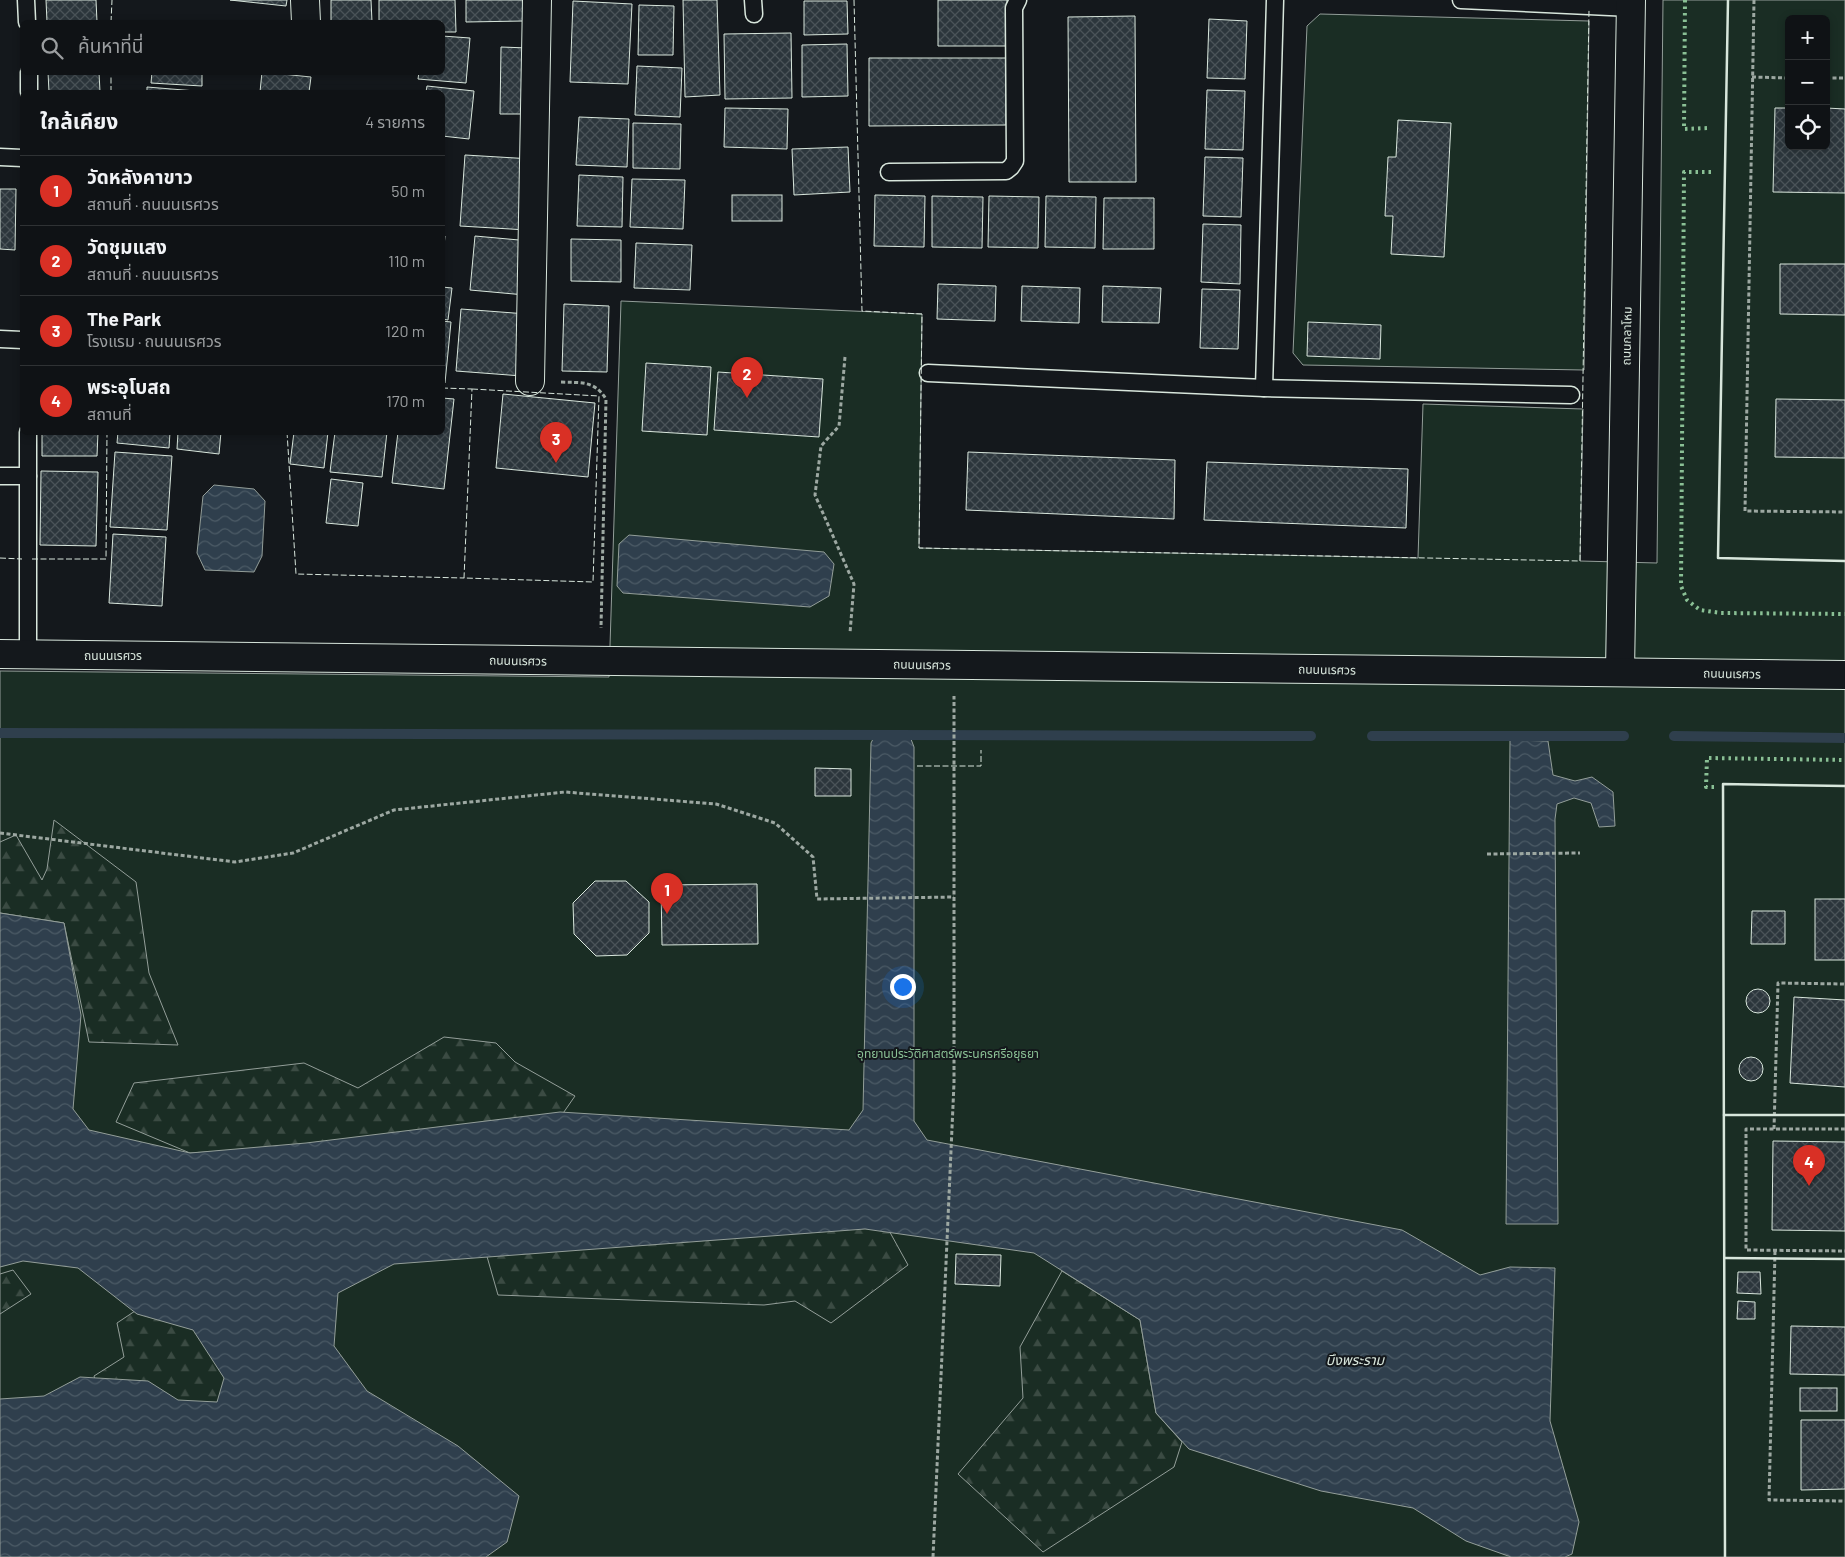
<!DOCTYPE html>
<html lang="th">
<head>
<meta charset="utf-8">
<style>
	:root { --surface:#0f1215; --page:#181b1e; --text:#f1f3f6; --muted:#9b9ea0; --line:#2f3234; --accent:#d93025 }
	body { margin:0; font-family:Barlow,"Noto Sans Thai",sans-serif; background:var(--page); color:var(--text) }
	.controls { position:absolute; right:15px; top:15px; display:grid; overflow:hidden; border-radius:8px; box-shadow:0 2px 8px #0003 }
	.controls button { width:45px; height:45px; display:grid; place-items:center; padding:0; border:0; border-bottom:1px solid var(--line); background:var(--surface); color:var(--text); font:25px sans-serif }
	.you { position:absolute; left:902px; top:986px; width:18px; height:18px; margin:-12px; border:4px solid #fff; border-radius:50%; background:#1a73e8; box-shadow:0 0 0 8px #1a73e833 }
	.badge { display:grid; place-items:center; width:32px; height:32px; border-radius:50%; background:var(--accent); color:#fff; font-size:16px; font-weight:700 }
	.pin { position:absolute; translate:-50% -41px; filter:drop-shadow(0 1px 2px #0008) }
	.pin::after { content:''; position:absolute; top:26px; width:18px; height:15px; background:inherit; clip-path:polygon(0 0,100% 0,50% 100%) }
	.list { margin:0; padding:0; list-style:none }
	h2 { display:flex; justify-content:space-between; align-items:center; height:65px; margin:0; padding:0 20px; font-size:21px }
	h2 small { font-size:16px; font-weight:400; color:var(--muted) }
	.list li { display:grid; grid-template-columns:32px 1fr auto; gap:15px; align-items:center; box-sizing:border-box; height:70px; padding:0 20px; border-top:1px solid var(--line) }
	.list b { display:block; font-size:19px; white-space:nowrap }
	.list p { margin:0; font-size:16px; white-space:nowrap; color:var(--muted) }
	.list em { font-size:16px; font-style:normal; color:var(--muted) }
	.icon { flex:none; width:28px; height:28px; fill:none; stroke:currentColor; stroke-width:2; stroke-linecap:round; stroke-linejoin:round }
	.map { position:relative; flex:none; width:1845px; height:1557px; overflow:hidden }
	.search { position:absolute; background:var(--surface); box-shadow:0 2px 8px #0003; left:20px; top:20px; width:425px; height:55px; display:flex; align-items:center; gap:12px; box-sizing:border-box; padding:0 18px; border-radius:8px; color:var(--muted); font-size:19px }
	.panel { position:absolute; background:var(--surface); box-shadow:0 2px 8px #0003; left:20px; top:90px; width:425px; height:345px; border-radius:8px }
	.map>svg:first-child { display:block }
</style>
</head>
<body>
<div class="map">
<svg width="1845" height="1557" viewBox="0 0 1845 1557">
	<defs>
		<pattern id="forest-firs" width="22" height="20" patternUnits="userSpaceOnUse" patternTransform="scale(1.25)"><rect width="22" height="20" fill="#1a2d24"/><path d="M5 1l3.5 6h-7zM16 11l3.5 6h-7z" fill="#3b4b43"/></pattern>
		<pattern id="water-waves" width="16" height="10" patternUnits="userSpaceOnUse" patternTransform="scale(1.25)"><rect width="16" height="10" fill="#2f3f4d"/><path d="M0 5q4-4 8 0t8 0" fill="none" stroke="#4c5b66"/></pattern>
		<pattern id="building-cross-hatch" width="8" height="8" patternUnits="userSpaceOnUse" patternTransform="scale(1.25)"><rect width="8" height="8" fill="#2c363c"/><path d="M0 0l8 8M0 8l8-8" fill="none" stroke="#4a5358"/></pattern>
	</defs>
	<rect width="100%" height="100%" fill="#14181c"/>
	<g fill="#1a2d24" stroke="#939e99" fill-rule="evenodd">
		<path d="M1663,0H1845V1557H0V671L609,677L621,301L922,314L919,548L1418,558L1423,404L1583,409L1580,561L1657,563ZM1789,19H1826V146H1789Z"/>
		<polygon points="1320,14 1589,21 1584,370 1303,365 1293,353 1307,26"/>
	</g>
	<g fill="url(#forest-firs)" stroke="#939e99">
		<polygon points="54,820 136,882 149,973 178,1045 89,1042 64,923 0,913 0,842 16,835 42,880 47,869"/>
		<polygon points="444,1037 496,1043 515,1062 575,1096 550,1132 190,1153 116,1122 134,1083 304,1063 358,1088"/>
		<polygon points="855,1169 908,1265 831,1323 795,1301 764,1305 498,1295 484,1246"/>
		<polygon points="13,1270 31,1294 0,1314 0,1274"/>
		<polygon points="1062,1271 1140,1320 1156,1413 1182,1442 1174,1467 1043,1552 958,1474 1023,1398 1020,1347"/>
		<polygon points="144,1305 267,1366 236,1431 103,1405 94,1376 124,1357 117,1323"/>
	</g>
	<g fill="url(#water-waves)" stroke="#939e99">
		<polygon points="214,485 254,489 265,501 262,556 254,572 205,570 197,553 203,496"/>
		<polygon points="629,535 824,552 834,564 829,596 810,607 623,593 617,586 619,544"/>
		<polygon points="876,733 909,734 914,747 914,1121 927,1140 1402,1230 1480,1275 1510,1267 1555,1268 1550,1421 1579,1522 1572,1554 1565,1557 1511,1557 1466,1541 1413,1508 1321,1491 1189,1449 1156,1413 1140,1320 1034,1253 865,1229 394,1264 338,1293 334,1346 367,1391 458,1446 519,1496 507,1542 486,1557 0,1557 0,1399 44,1396 80,1377 148,1381 178,1400 217,1402 224,1378 193,1330 137,1314 78,1268 23,1261 0,1267 0,913 64,923 81,1015 73,1109 89,1130 190,1153 306,1143 560,1112 849,1130 863,1110 871,743"/>
		<polygon points="1510,740 1548,741 1553,775 1575,781 1592,777 1613,792 1615,826 1599,827 1591,803 1574,798 1557,804 1555,819 1558,1224 1506,1224"/>
	</g>
	<g fill="none" stroke-linecap="round" stroke-linejoin="round">
		<g stroke="#2f3f4d" stroke-width="10">
			<polyline points="0,733 1311,736"/>
			<polyline points="1372,736 1624,736"/>
			<polyline points="1674,736 1845,738"/>
		</g>
	</g>
	<g fill="url(#building-cross-hatch)" stroke="#d8e6dc">
		<polygon points="46,0 96,0 97,22 47,22"/>
		<polygon points="230,0 287,0 286,6"/>
		<polygon points="331,0 371,0 372,22 331,22"/>
		<polygon points="379,0 455,0 456,32 442,32 442,22 379,22"/>
		<polygon points="466,0 524,0 524,21 466,22"/>
		<polygon points="683,0 717,0 720,95 685,97"/>
		<polygon points="938,0 1007,0 1008,46 938,46"/>
		<polygon points="573,1 632,4 628,84 570,82"/>
		<polygon points="804,1 847,1 848,34 804,35"/>
		<polygon points="639,5 674,6 673,55 638,55"/>
		<polygon points="1135,16 1136,182 1069,182 1068,17"/>
		<polygon points="1209,19 1247,21 1245,79 1207,78"/>
		<polygon points="791,33 792,98 725,99 724,34"/>
		<polygon points="442,36 470,38 466,83 418,79 419,72 442,72"/>
		<polygon points="847,44 848,96 802,97 802,45"/>
		<polygon points="501,47 528,48 527,114 500,114"/>
		<polygon points="869,58 1006,58 1006,125 869,126"/>
		<polygon points="637,66 682,68 680,117 635,115"/>
		<polygon points="48,72 99,72 100,92 49,92"/>
		<polygon points="152,72 202,72 202,86 151,83"/>
		<polygon points="262,72 311,77 309,92 260,92"/>
		<polygon points="427,86 474,91 469,139 442,136 442,92 426,92"/>
		<polygon points="147,87 208,92 147,92"/>
		<polygon points="1207,90 1245,91 1243,150 1205,149"/>
		<polygon points="725,108 788,109 787,149 724,147"/>
		<polygon points="1775,108 1789,108 1789,146 1826,146 1826,108 1845,109 1845,193 1773,192"/>
		<polygon points="579,117 629,119 627,167 576,165"/>
		<polygon points="1398,120 1451,123 1444,257 1391,254 1393,216 1385,216 1388,157 1396,157"/>
		<polygon points="633,123 681,124 680,169 633,168"/>
		<polygon points="848,147 850,192 794,195 792,149"/>
		<polygon points="465,155 532,159 527,230 460,226"/>
		<polygon points="1205,157 1243,158 1241,217 1203,216"/>
		<polygon points="579,175 623,177 622,227 577,226"/>
		<polygon points="632,179 685,180 683,229 630,227"/>
		<polygon points="0,189 16,189 15,250 0,249"/>
		<rect x="732" y="195" width="50" height="26"/>
		<polygon points="875,195 925,196 924,247 874,246"/>
		<polygon points="932,196 983,197 982,248 932,247"/>
		<polygon points="989,196 1039,197 1038,248 988,247"/>
		<polygon points="1046,196 1096,197 1095,248 1045,247"/>
		<polygon points="1104,198 1154,198 1154,249 1103,249"/>
		<polygon points="1203,224 1241,225 1240,284 1201,282"/>
		<polygon points="442,236 445,236 442,266"/>
		<polygon points="475,236 530,241 525,295 470,290"/>
		<polygon points="571,239 621,240 621,282 571,281"/>
		<polygon points="636,243 692,245 690,290 634,288"/>
		<polygon points="1780,264 1845,264 1845,315 1780,314"/>
		<polygon points="938,284 996,286 995,321 937,319"/>
		<polygon points="1022,286 1080,288 1079,323 1021,321"/>
		<polygon points="1103,286 1161,288 1159,323 1102,322"/>
		<polygon points="442,287 452,288 448,320 442,319"/>
		<polygon points="1202,289 1240,290 1238,349 1200,348"/>
		<polygon points="564,304 609,306 607,372 562,371"/>
		<polygon points="461,309 527,314 522,376 456,371"/>
		<polygon points="442,321 451,322 445,383 442,383"/>
		<polygon points="1308,322 1381,325 1380,359 1307,356"/>
		<polygon points="646,363 711,367 707,435 642,431"/>
		<polygon points="718,372 823,379 819,437 714,430"/>
		<polygon points="503,394 595,403 588,477 496,468"/>
		<polygon points="442,398 454,399 444,489 392,483 398,432 442,432"/>
		<polygon points="1776,399 1845,400 1845,458 1775,457"/>
		<polygon points="42,432 98,432 97,456 42,456"/>
		<polygon points="118,432 170,432 169,448 117,443"/>
		<polygon points="178,432 221,432 219,454 177,449"/>
		<polygon points="294,432 328,432 324,468 290,464"/>
		<polygon points="335,432 387,432 382,477 330,472"/>
		<polygon points="115,452 172,456 167,530 110,527"/>
		<polygon points="968,452 1175,460 1174,519 966,510"/>
		<polygon points="1207,462 1408,469 1406,528 1204,520"/>
		<polygon points="41,471 98,472 96,546 40,545"/>
		<polygon points="331,479 363,483 358,526 326,523"/>
		<polygon points="113,534 166,537 162,606 109,603"/>
		<polygon points="815,768 851,769 851,796 815,796"/>
		<polygon points="595,881 626,881 649,902 649,933 627,955 596,956 574,934 573,903"/>
		<polygon points="757,884 758,944 662,945 661,885"/>
		<rect x="1815" y="899" width="30" height="61"/>
		<polygon points="1752,911 1785,911 1785,944 1751,944"/>
		<circle cx="1758" cy="1001" r="12"/>
		<polygon points="1794,997 1845,1000 1845,1087 1790,1083"/>
		<circle cx="1751" cy="1069" r="12"/>
		<polygon points="1773,1141 1845,1142 1845,1231 1772,1230"/>
		<polygon points="956,1254 1001,1255 1000,1286 955,1284"/>
		<polygon points="1738,1272 1760,1272 1761,1294 1737,1293"/>
		<polygon points="1738,1301 1755,1302 1755,1319 1737,1319"/>
		<polygon points="1791,1326 1845,1327 1845,1375 1790,1374"/>
		<rect x="1800" y="1388" width="37" height="23"/>
		<polygon points="1801,1420 1845,1420 1845,1489 1801,1490"/>
	</g>
	<g fill="none" stroke-linecap="round" stroke-linejoin="round">
		<g stroke="#d8e6dc" stroke-width="19">
			<g id="lane">
				<polyline points="26,0 27,22"/>
				<polyline points="753,0 754,14"/>
				<polyline points="1461,0 1631,8"/>
				<polyline points="29,72 29,92"/>
				<polyline points="0,157 22,158"/>
				<polyline points="889,172 1006,171 1011,167 1015,161 1014,8 1018,0"/>
				<polyline points="0,339 22,340"/>
				<polyline points="928,373 1264,388 1571,395"/>
				<polyline points="1264,388 1275,0"/>
				<polyline points="0,476 28,476"/>
				<polyline points="28,655 28,432"/>
			</g>
		</g>
		<g stroke="#d8e6dc" stroke-width="30">
			<g id="street">
				<polyline points="305,0 306,22"/>
				<polyline points="530,381 537,0"/>
				<polyline points="1620,672 1631,0"/>
			</g>
		</g>
		<g stroke="#d8e6dc" stroke-width="30">
			<polyline id="secondary" points="0,654 1845,675"/>
		</g>
		<g stroke="#9da8a2" stroke-width="3" stroke-dasharray="4 2.5" stroke-linecap="butt">
			<polyline points="1754,0 1745,511 1845,512"/>
			<polyline points="1752,77 1789,78"/>
			<polyline points="1826,78 1845,78"/>
			<polyline points="845,357 839,426 821,446 815,495 854,584 850,633"/>
			<path d="M561,382C581,383 594,380 606,399L601,628"/>
			<polyline points="0,833 235,862 293,853 394,810 565,792 716,804 775,823 813,857 817,899 954,897"/>
			<polyline points="1487,854 1580,853"/>
			<polyline points="1774,1129 1778,983 1845,984"/>
			<polyline points="1845,1129 1746,1129 1746,1250 1845,1251"/>
			<polyline points="1775,1251 1769,1500 1845,1501"/>
			<polyline points="933,1557 954,1083 954,696"/>
		</g>
		<use href="#lane" stroke="#14181c" stroke-width="16"/>
		<use href="#street" stroke="#14181c" stroke-width="28"/>
		<use href="#secondary" stroke="#14181c" stroke-width="28"/>
		<g stroke="#8ac095" stroke-width="4" stroke-dasharray="2.5 4" stroke-linecap="butt">
			<polyline points="1685,0 1684,129 1710,128"/>
			<polyline points="1711,172 1684,172 1681,586 1687,600 1700,610 1721,613 1845,614"/>
			<polyline points="1714,787 1706,787 1707,758 1845,760"/>
		</g>
		<g stroke="#d8e6dc" stroke-width="1" stroke-dasharray="6 2.5" stroke-linecap="butt">
			<polyline points="854,0 862,311 922,314 919,548 1580,561 1589,10"/>
			<polyline points="111,22 112,0"/>
			<polyline points="111,92 111,72"/>
			<polyline points="442,388 472,389"/>
			<polygon points="472,389 599,396 593,582 464,578"/>
			<polyline points="287,432 296,574 464,578"/>
			<polyline points="0,558 22,559"/>
			<polyline points="32,559 106,559 107,432"/>
			<polyline points="917,766 981,766 981,750"/>
		</g>
		<g stroke="#d8e6dc" stroke-width="2.5">
			<polyline points="1728,0 1718,558 1845,561"/>
			<polyline points="1724,1115 1845,1115"/>
			<polyline points="1725,1258 1845,1259"/>
			<polyline points="1725,1557 1723,784 1845,786"/>
		</g>
	</g>
	<g text-anchor="middle" dominant-baseline="central" stroke-width="4" stroke-linejoin="round" paint-order="stroke">
		<g font-size="12" fill="#d8e6dc" stroke="#14181c">
			<text transform="translate(1626 336) rotate(-89)">ถนนกลาโหม</text>
			<text x="113" y="655">ถนนนเรศวร</text>
			<text transform="translate(518 660) rotate(1)">ถนนนเรศวร</text>
			<text transform="translate(922 664) rotate(1)">ถนนนเรศวร</text>
			<text transform="translate(1327 669) rotate(1)">ถนนนเรศวร</text>
			<text transform="translate(1732 673) rotate(1)">ถนนนเรศวร</text>
		</g>
		<g font-size="12" fill="#8ac095" stroke="#14181c">
			<text x="948" y="1053">อุทยานประวัติศาสตร์พระนครศรีอยุธยา</text>
		</g>
		<g font-size="14" font-style="italic" fill="#d8e6dc" stroke="#14181c">
			<text x="1355" y="1359">บึงพระราม</text>
		</g>
	</g>
</svg>
<div class="controls">
<button>+</button>
<button>−</button>
<button><svg class="icon" aria-label="locate" viewBox="0 0 24 24"><circle cx="12" cy="12" r="6"/><path d="M12 2v4M12 18v4M2 12h4M18 12h4"/></svg></button>
</div>
<div class="you"></div>
<div class="pin badge" style="left:667px;top:914px">1</div>
<div class="pin badge" style="left:747px;top:398px">2</div>
<div class="pin badge" style="left:556px;top:463px">3</div>
<div class="pin badge" style="left:1809px;top:1186px">4</div>
<div class="search"><svg class="icon" aria-label="search" viewBox="0 0 24 24"><circle cx="10" cy="10" r="6"/><path d="M15 15l6 6"/></svg>ค้นหาที่นี่</div>
<section class="panel">
<h2>ใกล้เคียง<small>4 รายการ</small></h2>
<ul class="list">
<li><span class="badge">1</span><div><b>วัดหลังคาขาว</b><p>สถานที่ · ถนนนเรศวร</p></div><em>50 m</em></li>
<li><span class="badge">2</span><div><b>วัดชุมแสง</b><p>สถานที่ · ถนนนเรศวร</p></div><em>110 m</em></li>
<li><span class="badge">3</span><div><b>The Park</b><p>โรงแรม · ถนนนเรศวร</p></div><em>120 m</em></li>
<li><span class="badge">4</span><div><b>พระอุโบสถ</b><p>สถานที่</p></div><em>170 m</em></li>
</ul>
</section>
</div>
</body>
</html>
